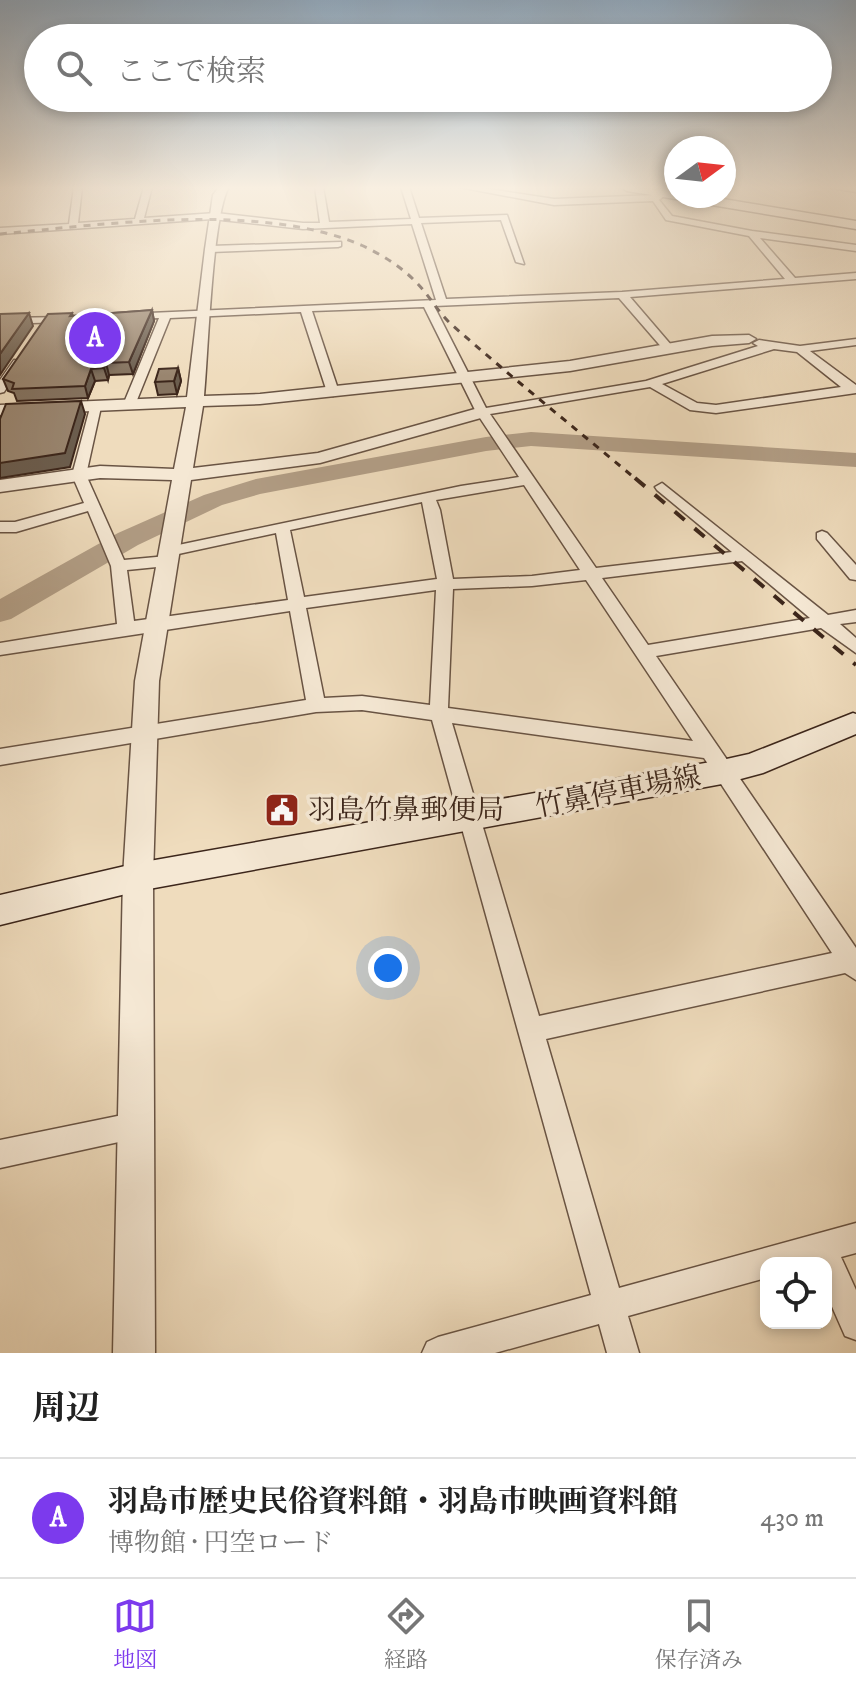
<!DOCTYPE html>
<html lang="ja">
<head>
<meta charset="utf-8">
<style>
	:root { --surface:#fff; --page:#f6f6f6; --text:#222; --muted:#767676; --line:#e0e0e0; --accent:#7c3aed }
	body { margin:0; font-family:"IM FELL DW Pica","Noto Serif JP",serif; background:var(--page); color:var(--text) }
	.controls { position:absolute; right:24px; bottom:24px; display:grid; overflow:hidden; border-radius:16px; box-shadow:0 4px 12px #0003 }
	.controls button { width:72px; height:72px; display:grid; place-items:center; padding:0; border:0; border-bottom:2px solid var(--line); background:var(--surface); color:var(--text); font:40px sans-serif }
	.compass { position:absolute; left:664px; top:136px; width:72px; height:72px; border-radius:50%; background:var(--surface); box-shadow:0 4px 12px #0003; rotate:75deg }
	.you { position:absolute; left:388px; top:968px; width:28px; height:28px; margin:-20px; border:6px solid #fff; border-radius:50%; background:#1a73e8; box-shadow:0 0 0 12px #1a73e833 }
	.badge { display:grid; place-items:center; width:52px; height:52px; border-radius:50%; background:var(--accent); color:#fff; font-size:26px; font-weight:700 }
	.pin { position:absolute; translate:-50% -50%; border:4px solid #fff; box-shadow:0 2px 8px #0006 }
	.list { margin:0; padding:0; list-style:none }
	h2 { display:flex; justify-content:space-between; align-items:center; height:104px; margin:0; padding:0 32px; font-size:34px }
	h2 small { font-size:26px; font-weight:400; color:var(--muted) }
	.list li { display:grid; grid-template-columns:52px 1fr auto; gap:24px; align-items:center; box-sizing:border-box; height:120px; padding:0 32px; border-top:2px solid var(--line) }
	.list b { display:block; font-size:30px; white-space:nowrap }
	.list p { margin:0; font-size:26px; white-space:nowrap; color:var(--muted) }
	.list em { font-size:26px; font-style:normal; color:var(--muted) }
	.icon { flex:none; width:44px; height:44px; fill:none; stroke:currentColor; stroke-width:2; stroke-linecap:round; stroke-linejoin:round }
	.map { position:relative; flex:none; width:856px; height:1353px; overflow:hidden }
	.search { position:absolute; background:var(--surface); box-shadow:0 4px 12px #0003; left:24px; right:24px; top:24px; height:88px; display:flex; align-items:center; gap:20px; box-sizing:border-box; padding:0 28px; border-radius:44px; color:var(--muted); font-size:30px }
	.sheet { height:224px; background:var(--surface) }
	nav { display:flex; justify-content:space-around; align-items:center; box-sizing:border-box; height:112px; border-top:2px solid var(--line); background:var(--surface); font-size:22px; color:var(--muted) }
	nav a { display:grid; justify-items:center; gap:4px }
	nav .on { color:var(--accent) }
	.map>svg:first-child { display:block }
</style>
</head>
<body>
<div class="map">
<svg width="856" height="1353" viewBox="0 0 856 1353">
	<rect width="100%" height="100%" fill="#efdcbd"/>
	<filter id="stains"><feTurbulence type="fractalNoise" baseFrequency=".0025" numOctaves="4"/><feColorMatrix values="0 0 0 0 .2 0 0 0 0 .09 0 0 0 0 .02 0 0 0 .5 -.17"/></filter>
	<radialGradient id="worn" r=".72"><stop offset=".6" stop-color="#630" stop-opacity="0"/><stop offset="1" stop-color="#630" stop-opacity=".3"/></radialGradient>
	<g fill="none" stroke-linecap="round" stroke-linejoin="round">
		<polygon fill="#b29e86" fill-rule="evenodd" points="531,432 856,453 856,467 531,446 486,451 260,494 222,505 138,545 11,619 0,622 0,599 118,533 204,495 256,479 486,437"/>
		<g stroke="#695444" stroke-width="3">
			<g id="minor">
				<path d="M74,187H82L78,223L135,219L144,187H152L144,218L216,213L303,223H320L315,187H323L329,222L411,219L401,187H409L419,218L507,215L524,264L516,262L501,220L421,223L446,299L622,292L785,279L749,236L666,220L653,201L554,205L459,187H476L554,199L655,195L672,216L752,231L856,245V251L760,238L795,278L856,273V279L630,297L672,346V350H664L619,298L434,306L486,408L646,381L758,346L753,343L759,340L800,346L856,339V345L810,351L856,385V393L716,413L690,410L650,387L490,414L596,568L732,552L657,490L655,487L662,483L828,615L856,610V622L840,624L856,638V653L821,628L656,656L856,948V980L845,973L546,1039L619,1288L856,1223V1253L841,1257L856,1290V1340L845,1336L826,1293V1263H766V1278L628,1316L639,1353H607L599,1324L495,1353H422L427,1342L438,1337L591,1295L432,720L362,710L316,712L0,765V749L306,700L290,611L0,655V643L117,624L111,566L88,511L16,532H0V522H15L84,503L72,475L91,404L101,407L86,475L124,560L167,556L175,561L167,566L127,570L134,621L288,600L276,533L169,556L161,551L164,548L461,486L519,477L476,412L424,307L312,311L339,392L333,396L327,392L301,312L170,318L135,405L125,408L123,405L159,318L131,319L126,316L127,314L436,300L412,224L303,229L212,219L0,234V228L69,224ZM774,349L797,352L841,387L716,405L697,403L662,384ZM524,485L580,570L532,576L453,579L440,510L436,500ZM422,502L437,579L304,597L290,530ZM742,561L810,618L648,645L602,578ZM586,580L693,741L448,708L453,589L532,586ZM436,590L430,705L362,696L324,698L306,608ZM452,723L704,758L832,953L539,1016Z"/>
				<polygon points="826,187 856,188 856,192"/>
				<polygon points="341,242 341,246 338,247 211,252 206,249 211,246"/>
				<polygon points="69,317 70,319 65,322 0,324 0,318"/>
				<polygon points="14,360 24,362 4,392 0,393 0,380"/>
				<polygon points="822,531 827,533 856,565 856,580 850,579 817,539 817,533"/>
				<polygon points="137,1112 147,1115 150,1125 147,1135 137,1138 0,1168 0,1140"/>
			</g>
		</g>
		<g stroke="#695444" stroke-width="3">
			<g id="tertiary">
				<path d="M219,187H229C212,215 208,356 204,396L260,394L570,361L712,336L749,335L756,339L749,343L712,346L570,371L260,404L203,406L193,468L318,453L482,407L490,412L488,416L320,463L191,480L159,681L153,877L155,1353H113L123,877L135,681L172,480L100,478L0,492V480L100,466L174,469L186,407L0,415V405L187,397L205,249L213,195Z"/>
				<polygon points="663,187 675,187 659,200 651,200 651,196"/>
			</g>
		</g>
		<g stroke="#3c261b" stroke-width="3">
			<g id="secondary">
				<polygon points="621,187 676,191 676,196 705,196 856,221 856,229 627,191"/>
				<polygon points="853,713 856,714 856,734 763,773 722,784 138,891 0,925 0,895 138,863 722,760 749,754"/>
			</g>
		</g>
		<use href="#minor" fill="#f5e8d4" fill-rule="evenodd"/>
		<use href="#tertiary" fill="#f5e8d4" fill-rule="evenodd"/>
		<use href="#secondary" fill="#f5e8d4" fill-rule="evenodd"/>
		<path stroke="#3c261b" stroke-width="3" stroke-dasharray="7 7" stroke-linecap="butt" d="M0,234C107,224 260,202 361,245C385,256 408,271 424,291C433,302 441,315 451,324C512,378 575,428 637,480"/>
		<polyline stroke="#3c261b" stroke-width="4" stroke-dasharray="13 13" stroke-linecap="butt" points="635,478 856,665"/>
	</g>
	<g fill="#84725f" stroke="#3c261b" stroke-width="2">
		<polygon points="152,310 154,321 133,374 109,375 108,380 95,381 88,398 17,401 14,393 8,391 3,379 72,313 73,316"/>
		<polygon points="178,368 181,381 177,394 158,395 155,382"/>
	</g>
	<g fill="#6b5d4e" stroke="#3c261b" stroke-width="2">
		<polygon points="152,310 154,321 133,374 129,362"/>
		<polygon points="29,313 33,326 0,375 0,354"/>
		<polygon points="106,363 109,375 108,380 104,368"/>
		<polygon points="178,368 181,381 177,394 174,381"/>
		<polygon points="91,369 95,381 88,398 85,386"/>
		<polygon points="81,401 85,414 70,467 0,478 0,463"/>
	</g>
	<g fill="#99856f" stroke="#3c261b" stroke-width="2">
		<polygon points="152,310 129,362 106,363 104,368 91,369 85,386 12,389 14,383 3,379 48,314 72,313 70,316"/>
		<polygon points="29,313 0,354 0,314"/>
		<polygon points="178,368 174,381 155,382 159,369"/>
		<polygon points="81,401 65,453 0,463 0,419 6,404"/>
	</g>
	<linearGradient id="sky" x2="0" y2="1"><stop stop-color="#92abc1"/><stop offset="0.5" stop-color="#f8efe1"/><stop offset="1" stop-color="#f8efe1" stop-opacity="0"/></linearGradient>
	<rect width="856" height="376" fill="url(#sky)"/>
	<defs>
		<g id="civic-square" transform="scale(1.8)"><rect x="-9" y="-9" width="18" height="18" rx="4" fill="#8f2418" stroke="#f5e8d4"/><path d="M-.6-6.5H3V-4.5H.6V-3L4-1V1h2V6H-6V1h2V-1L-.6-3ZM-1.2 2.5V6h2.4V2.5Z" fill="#fff"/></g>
	</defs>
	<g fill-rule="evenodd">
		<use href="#civic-square" x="282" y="810"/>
	</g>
	<g text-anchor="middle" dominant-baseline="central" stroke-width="7" stroke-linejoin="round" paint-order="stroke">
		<g font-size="28" fill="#3c261b" stroke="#f5e8d4">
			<text transform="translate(618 792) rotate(-11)">竹鼻停車場線</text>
		</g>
		<g font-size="28" fill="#3c261b" stroke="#f5e8d4" text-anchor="start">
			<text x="308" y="810">羽島竹鼻郵便局</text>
		</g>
	</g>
	<rect width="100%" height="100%" filter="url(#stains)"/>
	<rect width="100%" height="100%" fill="url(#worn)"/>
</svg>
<div class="controls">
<button><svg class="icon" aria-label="locate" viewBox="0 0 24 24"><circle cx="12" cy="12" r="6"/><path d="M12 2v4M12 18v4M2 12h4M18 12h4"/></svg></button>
</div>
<svg class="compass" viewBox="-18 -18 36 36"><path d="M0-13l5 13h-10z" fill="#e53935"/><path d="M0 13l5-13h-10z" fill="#767676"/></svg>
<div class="you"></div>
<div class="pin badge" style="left:95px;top:338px">A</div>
<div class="search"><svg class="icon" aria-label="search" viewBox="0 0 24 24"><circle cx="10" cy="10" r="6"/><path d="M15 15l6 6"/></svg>ここで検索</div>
</div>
<section class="sheet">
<h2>周辺<small></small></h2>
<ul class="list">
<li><span class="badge">A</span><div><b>羽島市歴史民俗資料館・羽島市映画資料館</b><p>博物館 · 円空ロード</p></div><em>430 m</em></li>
</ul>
</section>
<nav>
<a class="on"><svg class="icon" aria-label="map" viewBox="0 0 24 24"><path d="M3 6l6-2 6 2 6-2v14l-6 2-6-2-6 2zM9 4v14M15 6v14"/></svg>地図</a>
<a><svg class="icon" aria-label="directions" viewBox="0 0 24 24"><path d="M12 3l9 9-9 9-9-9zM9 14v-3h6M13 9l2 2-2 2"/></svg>経路</a>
<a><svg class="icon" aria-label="saved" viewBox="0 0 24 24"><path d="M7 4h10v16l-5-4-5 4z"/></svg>保存済み</a>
</nav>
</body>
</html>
